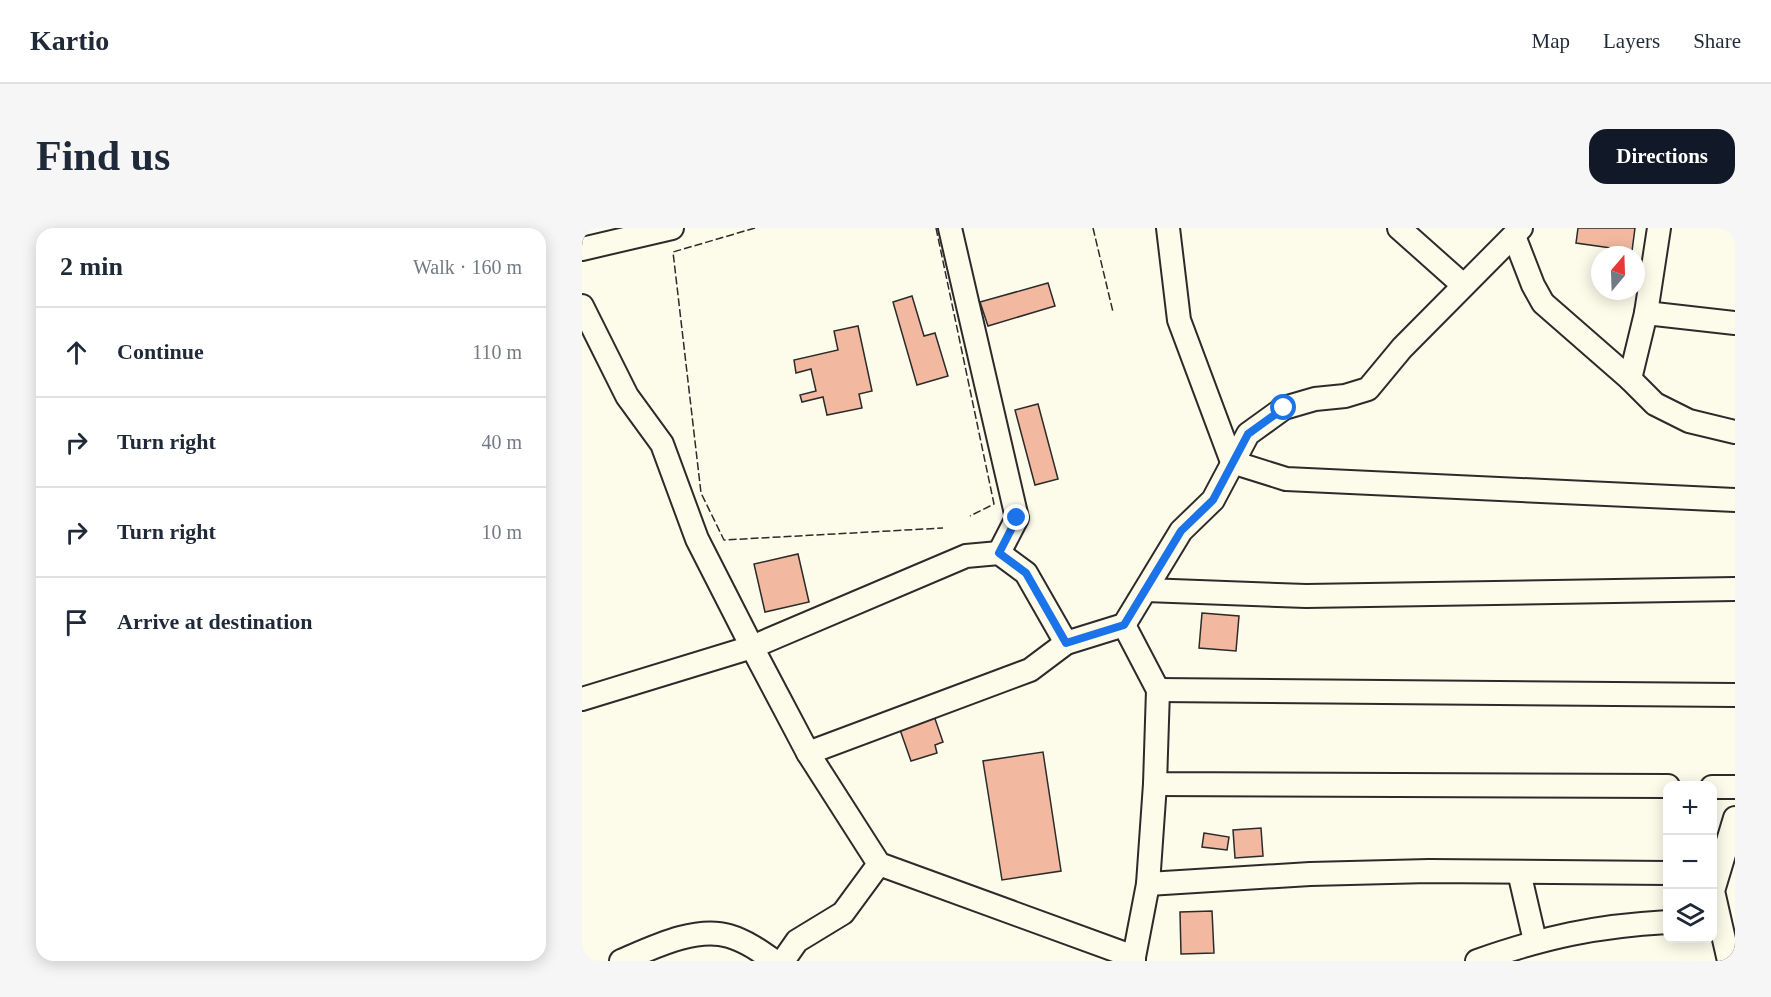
<!DOCTYPE html>
<html lang="en">
<head>
<meta charset="utf-8">
<style>
	:root { --surface:#fff; --page:#f6f6f7; --text:#1f2937; --muted:#747a83; --line:#e0e1e3; --accent:#111827 }
	body { margin:0; font-family:Georgia,serif; background:var(--page); color:var(--text) }
	.controls { position:absolute; right:18px; bottom:18px; display:grid; overflow:hidden; border-radius:12px; box-shadow:0 3px 15px #0003 }
	.controls button { width:54px; height:54px; display:grid; place-items:center; padding:0; border:0; border-bottom:2px solid var(--line); background:var(--surface); color:var(--text); font:30px sans-serif }
	.compass { position:absolute; left:1009px; top:18px; width:54px; height:54px; border-radius:50%; background:var(--surface); box-shadow:0 3px 15px #0003; rotate:19deg }
	.stop { position:absolute; width:18px; height:18px; margin:-14px; border:4px solid #1a73e8; border-radius:50%; background:#fff }
	.stop.end { background:#1a73e8; border-color:#fff; box-shadow:0 2px 6px #0008 }
	.list { margin:0; padding:0; list-style:none }
	h2 { display:flex; justify-content:space-between; align-items:center; height:78px; margin:0; padding:0 24px; font-size:26px }
	h2 small { font-size:20px; font-weight:400; color:var(--muted) }
	.list li { display:grid; grid-template-columns:39px 1fr auto; gap:18px; align-items:center; box-sizing:border-box; height:90px; padding:0 24px; border-top:2px solid var(--line) }
	.list b { display:block; font-size:22px; white-space:nowrap }
	.list em { font-size:20px; font-style:normal; color:var(--muted) }
	.icon { flex:none; width:33px; height:33px; fill:none; stroke:currentColor; stroke-width:2; stroke-linecap:round; stroke-linejoin:round }
	.map { position:relative; flex:none; width:1153px; height:733px; overflow:hidden; border-radius:18px }
	header { display:flex; align-items:center; gap:36px; box-sizing:border-box; height:84px; padding:0 30px; background:var(--surface); border-bottom:2px solid var(--line) }
	header strong { font-size:28px }
	nav { display:flex; gap:33px; margin-inline-start:auto; font-size:21px }
	.intro { display:flex; align-items:center; justify-content:space-between; box-sizing:border-box; height:144px; padding:0 36px }
	h1 { margin:0; font-size:42px }
	.button { padding:15px 27px; border-radius:18px; background:var(--accent); color:#fff; font-size:21px; font-weight:700 }
	main { display:flex; gap:36px; padding:0 36px }
	aside { flex:1; background:var(--surface); border-radius:18px; box-shadow:0 3px 15px #0003 }
	.map>svg:first-child { display:block }
</style>
</head>
<body>
<header>
<strong>Kartio</strong>
<nav><a>Map</a><a>Layers</a><a>Share</a></nav>
</header>
<div class="intro"><h1>Find us</h1><a class="button">Directions</a></div>
<main>
<aside>
<h2>2 min<small>Walk · 160 m</small></h2>
<ul class="list">
<li><svg class="icon" aria-label="ahead" viewBox="0 0 24 24"><path d="M12 20V5M6 11l6-6 6 6"/></svg><div><b>Continue</b></div><em>110 m</em></li>
<li><svg class="icon" aria-label="right" viewBox="0 0 24 24"><path d="M7 20v-9h11M14 6l5 5-5 5"/></svg><div><b>Turn right</b></div><em>40 m</em></li>
<li><svg class="icon" aria-label="right" viewBox="0 0 24 24"><path d="M7 20v-9h11M14 6l5 5-5 5"/></svg><div><b>Turn right</b></div><em>10 m</em></li>
<li><svg class="icon" aria-label="arrive" viewBox="0 0 24 24"><path d="M6 21V4h12l-3 4 3 4H6"/></svg><div><b>Arrive at destination</b></div></li>
</ul>
</aside>
<div class="map">
<svg width="1153" height="733" viewBox="0 0 1153 733">
	<rect width="100%" height="100%" fill="#fdfbea"/>
	<g fill="#f2b8a0" stroke="#2b2b2b" stroke-width="1.5">
		<polygon points="996,0 1053,0 1050,23 994,15"/>
		<polygon points="466,55 473,78 406,98 398,74"/>
		<polygon points="330,68 342,108 353,105 366,148 335,157 311,74"/>
		<polygon points="276,98 290,163 277,166 280,180 245,187 241,169 220,174 218,167 234,163 229,141 214,145 212,132 256,122 252,103"/>
		<polygon points="456,176 476,251 453,257 433,182"/>
		<polygon points="216,326 227,374 183,384 172,336"/>
		<polygon points="620,385 657,388 654,423 617,420"/>
		<polygon points="351,485 361,514 353,517 355,525 329,533 316,496"/>
		<polygon points="461,524 479,643 420,652 401,533"/>
		<polygon points="679,600 681,628 653,630 651,602"/>
		<polygon points="622,605 647,609 645,622 620,619"/>
		<polygon points="630,683 632,725 599,726 598,684"/>
	</g>
	<g fill="none" stroke-linecap="round" stroke-linejoin="round">
		<g stroke="#2b2b2b" stroke-width="26">
			<g id="minor">
				<polyline points="368,0 435,290 417,325"/>
				<polyline points="586,0 597,92 650,234"/>
				<polyline points="817,0 881,57"/>
				<polyline points="932,8 951,57 961,75 1048,151 1073,176 1107,193 1153,204"/>
				<polyline points="0,21 90,0"/>
				<polyline points="0,78 45,168 80,216 115,311 170,419 226,525 297,636 552,729 552,733"/>
				<polyline points="1064,85 1153,95"/>
				<polyline points="1048,151 1064,85 1077,0"/>
				<polyline points="650,234 704,251 1153,272"/>
				<polyline points="564,362 724,368 1153,361"/>
				<polyline points="542,397 576,462 573,556 1086,558"/>
				<polyline points="576,462 1153,467"/>
				<polyline points="0,471 170,419 384,328 417,325 444,345 484,415"/>
				<polyline points="226,525 448,442 484,415 542,397 599,303 631,272 666,206 702,180 733,171 763,168 786,161 820,120 939,0"/>
				<polyline points="1130,559 1153,559"/>
				<polyline points="937,644 953,713"/>
				<polyline points="566,656 728,646 847,643 1086,645"/>
				<polyline points="552,729 566,656 573,556"/>
				<path d="M39,733C70,720 113,698 147,708C164,713 178,723 192,733"/>
				<polyline points="201,733 215,713 261,685 297,636"/>
				<path d="M895,733C963,709 1014,698 1086,694"/>
				<polyline points="1147,733 1131,663 1153,590"/>
			</g>
		</g>
		<use href="#minor" stroke="#fdfbea" stroke-width="22"/>
		<g stroke="#2b2b2b" stroke-width="1.5" stroke-dasharray="8 3" stroke-linecap="butt">
			<polyline points="173,0 91,24 119,265 142,312 361,300"/>
			<polyline points="354,0 412,276 388,288"/>
			<polyline points="511,0 531,84"/>
		</g>
	</g>
	<g fill="none" stroke-linecap="round" stroke-linejoin="round">
		<polyline stroke="#1a73e8" stroke-width="8" points="435,290 417,325 444,345 484,415 542,397 599,303 631,272 666,206 702,180"/>
	</g>
</svg>
<div class="controls">
<button>+</button>
<button>−</button>
<button><svg class="icon" aria-label="layers" viewBox="0 0 24 24"><path d="M12 4l9 5-9 5-9-5zM3 14l9 5 9-5"/></svg></button>
</div>
<svg class="compass" viewBox="-18 -18 36 36"><path d="M0-13l5 13h-10z" fill="#e53935"/><path d="M0 13l5-13h-10z" fill="#747a83"/></svg>
<div class="stop" style="left:702px;top:180px"></div>
<div class="stop end" style="left:435px;top:290px"></div>
</div>
</main>
</body>
</html>
